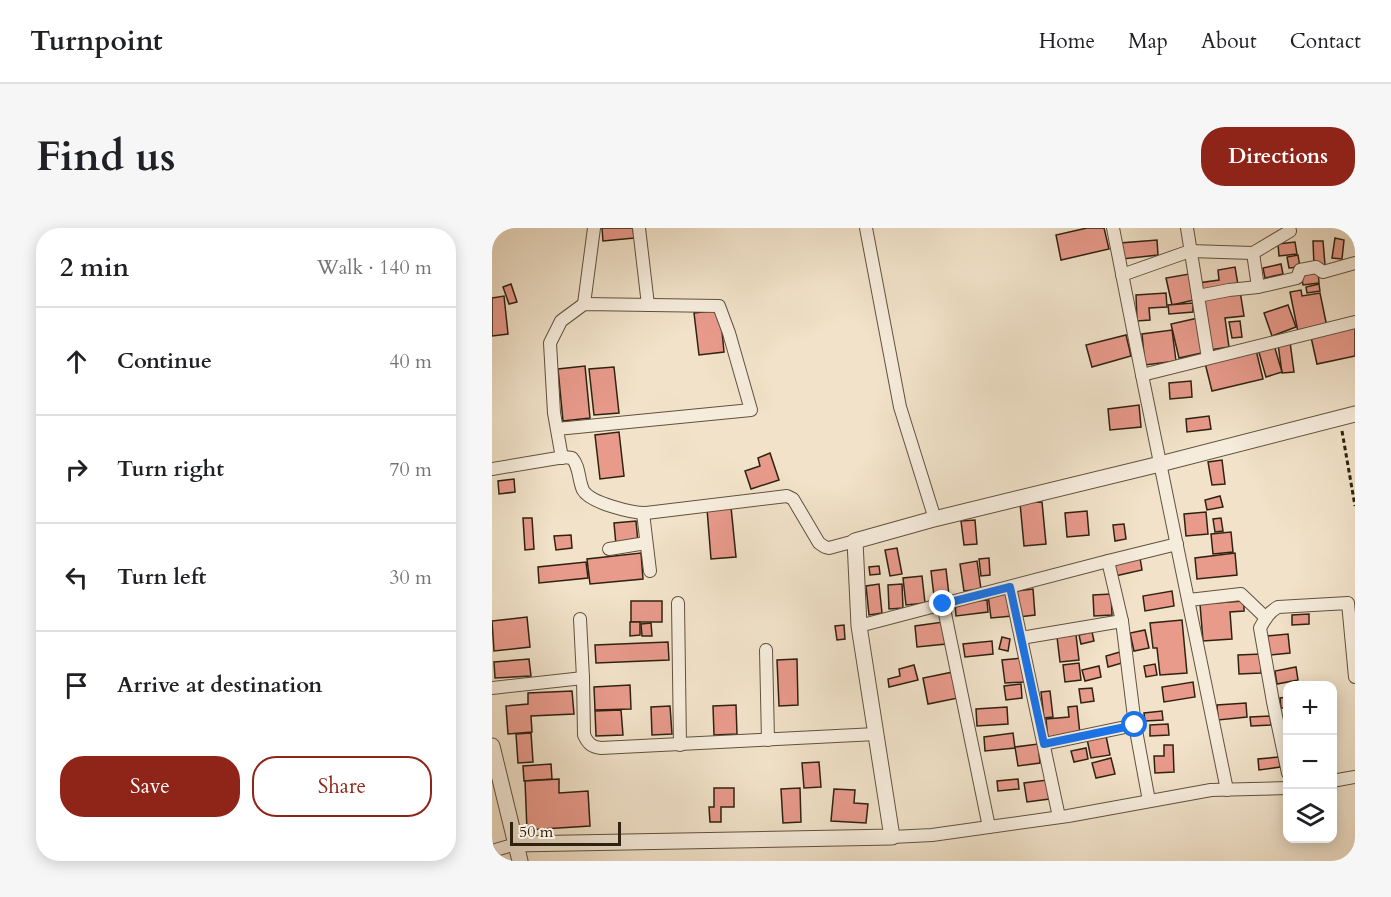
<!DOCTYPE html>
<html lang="en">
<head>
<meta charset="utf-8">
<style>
	:root { --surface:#fff; --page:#f6f6f6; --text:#202124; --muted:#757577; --line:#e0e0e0; --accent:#8f2418 }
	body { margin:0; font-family:Cardo,serif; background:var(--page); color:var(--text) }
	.controls { position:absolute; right:18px; bottom:18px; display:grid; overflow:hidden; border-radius:12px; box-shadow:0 3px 15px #0003 }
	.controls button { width:54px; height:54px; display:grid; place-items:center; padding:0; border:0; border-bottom:2px solid var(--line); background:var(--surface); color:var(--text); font:30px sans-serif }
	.scale { position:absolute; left:18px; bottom:15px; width:111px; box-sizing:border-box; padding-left:6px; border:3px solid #2f2211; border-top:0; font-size:16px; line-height:21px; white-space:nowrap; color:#2f2211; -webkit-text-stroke:4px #f6ecdc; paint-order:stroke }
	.stop { position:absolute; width:18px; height:18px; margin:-14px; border:4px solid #1a73e8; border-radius:50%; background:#fff }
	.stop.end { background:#1a73e8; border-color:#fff; box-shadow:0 2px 6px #0008 }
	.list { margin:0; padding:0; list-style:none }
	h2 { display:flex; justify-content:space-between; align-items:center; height:78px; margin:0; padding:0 24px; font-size:26px }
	h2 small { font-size:20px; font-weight:400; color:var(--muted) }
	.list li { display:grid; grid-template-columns:39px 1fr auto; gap:18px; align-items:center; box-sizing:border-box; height:108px; padding:0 24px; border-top:2px solid var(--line) }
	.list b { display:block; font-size:22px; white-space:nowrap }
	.list em { font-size:20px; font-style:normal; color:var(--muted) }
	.actions { display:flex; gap:12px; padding:18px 24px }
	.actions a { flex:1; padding:14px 0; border:2px solid var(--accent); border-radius:24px; text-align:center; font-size:21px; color:var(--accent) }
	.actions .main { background:var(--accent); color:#fff }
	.icon { flex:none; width:33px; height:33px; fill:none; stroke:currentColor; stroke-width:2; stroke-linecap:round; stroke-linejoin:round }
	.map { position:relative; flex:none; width:863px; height:633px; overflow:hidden; border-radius:24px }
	header { display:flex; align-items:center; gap:36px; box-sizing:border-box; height:84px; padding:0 30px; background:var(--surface); border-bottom:2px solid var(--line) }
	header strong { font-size:28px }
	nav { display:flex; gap:33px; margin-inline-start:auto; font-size:21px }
	.intro { display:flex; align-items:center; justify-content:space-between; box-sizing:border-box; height:144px; padding:0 36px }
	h1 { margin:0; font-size:42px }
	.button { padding:15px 27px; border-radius:24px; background:var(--accent); color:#fff; font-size:21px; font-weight:700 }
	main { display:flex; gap:36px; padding:0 36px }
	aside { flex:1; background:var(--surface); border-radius:24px; box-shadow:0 3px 15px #0003 }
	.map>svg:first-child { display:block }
</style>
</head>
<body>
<header>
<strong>Turnpoint</strong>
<nav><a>Home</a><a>Map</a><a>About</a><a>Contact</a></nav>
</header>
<div class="intro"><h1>Find us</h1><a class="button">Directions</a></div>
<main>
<aside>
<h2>2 min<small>Walk · 140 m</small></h2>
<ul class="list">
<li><svg class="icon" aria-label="ahead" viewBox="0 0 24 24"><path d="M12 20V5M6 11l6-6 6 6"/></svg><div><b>Continue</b></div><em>40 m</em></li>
<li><svg class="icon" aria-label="right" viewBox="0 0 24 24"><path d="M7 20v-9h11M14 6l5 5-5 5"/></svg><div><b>Turn right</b></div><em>70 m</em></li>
<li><svg class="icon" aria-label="left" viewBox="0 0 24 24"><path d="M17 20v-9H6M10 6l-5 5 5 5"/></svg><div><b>Turn left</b></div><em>30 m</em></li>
<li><svg class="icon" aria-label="arrive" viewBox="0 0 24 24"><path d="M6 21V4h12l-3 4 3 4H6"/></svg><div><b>Arrive at destination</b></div></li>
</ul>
<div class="actions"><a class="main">Save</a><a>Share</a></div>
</aside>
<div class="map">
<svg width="863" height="633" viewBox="0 0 863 633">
	<rect width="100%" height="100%" fill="#f1e2c9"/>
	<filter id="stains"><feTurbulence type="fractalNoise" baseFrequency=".00333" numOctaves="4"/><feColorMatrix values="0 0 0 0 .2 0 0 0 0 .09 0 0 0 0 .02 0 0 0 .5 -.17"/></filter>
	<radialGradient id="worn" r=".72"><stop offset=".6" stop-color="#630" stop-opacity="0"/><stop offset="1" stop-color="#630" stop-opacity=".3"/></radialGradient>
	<g fill="#e89a8b" stroke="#2f2211" stroke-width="1.5">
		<polygon points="110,0 141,0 142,10 111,13"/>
		<polygon points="595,0 612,0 617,21 569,32 564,7"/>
		<polygon points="843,10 852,12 850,31 840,30"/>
		<polygon points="665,12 666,27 630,31 628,15"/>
		<polygon points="821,13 831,13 833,37 822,38"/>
		<polygon points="803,14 805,26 787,28 786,16"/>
		<polygon points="806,27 808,39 797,40 795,29"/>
		<polygon points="789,36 791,46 773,50 771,40"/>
		<polygon points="743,39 746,57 707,64 706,55 727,52 726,42"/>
		<polygon points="826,42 827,55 811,57 809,44"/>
		<polygon points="697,46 702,72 680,77 674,50"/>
		<polygon points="19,56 25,74 17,76 11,59"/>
		<polygon points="827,56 828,63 815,65 814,59"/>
		<polygon points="809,62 810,68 828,65 835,99 806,104 798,64"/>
		<polygon points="748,63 752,88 733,90 737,119 717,122 710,72"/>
		<polygon points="674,65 675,79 657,80 658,92 645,93 644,67"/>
		<polygon points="12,68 16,106 0,108 0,70"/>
		<polygon points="701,75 701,84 677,86 676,77"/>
		<polygon points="796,77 804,99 780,108 772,85"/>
		<polygon points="228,82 232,124 207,127 202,85"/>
		<polygon points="706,90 714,124 687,130 679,96"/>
		<polygon points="748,93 750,109 740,110 737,94"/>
		<polygon points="863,100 863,128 825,136 819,109"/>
		<polygon points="680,102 684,133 653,137 650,106"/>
		<polygon points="634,107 639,128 600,139 594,117"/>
		<polygon points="798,114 802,144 790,145 786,116"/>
		<polygon points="782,117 790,144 774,149 766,121"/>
		<polygon points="764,122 771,151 720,163 713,135"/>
		<polygon points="93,138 98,190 71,193 66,141"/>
		<polygon points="122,139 127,185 102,187 97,141"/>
		<polygon points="699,153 700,169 678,171 677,155"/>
		<polygon points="647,177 649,199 618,202 616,181"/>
		<polygon points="717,188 719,201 695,204 694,191"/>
		<polygon points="127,204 132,248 108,251 103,207"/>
		<polygon points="278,225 287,252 259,261 253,243 268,238 266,230"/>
		<polygon points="730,232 733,256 720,257 716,234"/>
		<polygon points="22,251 23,264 7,266 6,253"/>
		<polygon points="728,268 731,279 715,282 713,272"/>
		<polygon points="550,274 554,316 532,318 528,275"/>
		<polygon points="239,279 244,329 219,331 215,281"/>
		<polygon points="595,283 597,307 575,309 573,285"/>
		<polygon points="714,284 716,306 694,308 692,286"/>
		<polygon points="31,290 40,290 42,321 33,322"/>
		<polygon points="729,290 731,303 723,304 721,291"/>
		<polygon points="483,292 485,316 472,317 469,293"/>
		<polygon points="144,293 146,315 124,317 122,295"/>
		<polygon points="632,296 634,311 623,313 621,297"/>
		<polygon points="739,304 741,324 721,326 719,306"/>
		<polygon points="79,307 80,320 64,322 62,308"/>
		<polygon points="405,320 410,346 398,348 393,322"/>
		<polygon points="149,325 151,351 98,356 95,331"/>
		<polygon points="743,325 745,347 705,351 703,330"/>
		<polygon points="497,330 498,347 489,348 487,331"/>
		<polygon points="648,330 650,342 623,348 621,336"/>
		<polygon points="485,333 489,361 472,363 468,336"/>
		<polygon points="94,334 96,350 47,355 46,339"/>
		<polygon points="387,338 388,346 378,347 377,339"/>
		<polygon points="454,341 457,367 442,368 439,343"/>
		<polygon points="430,348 433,375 414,377 411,350"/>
		<polygon points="387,356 390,385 377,387 374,358"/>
		<polygon points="410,356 411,380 397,381 396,357"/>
		<polygon points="541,361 543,387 527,389 525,363"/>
		<polygon points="680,363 682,378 653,383 651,368"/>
		<polygon points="517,365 520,388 499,390 496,367"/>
		<polygon points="619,366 620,387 602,388 601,367"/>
		<polygon points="495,372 496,384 464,388 463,375"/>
		<rect x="139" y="373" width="31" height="21"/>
		<polygon points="752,373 752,383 738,384 740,411 711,413 708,376"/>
		<polygon points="817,386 817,396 800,397 800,387"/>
		<polygon points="35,389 38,419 2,423 0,393"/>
		<polygon points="690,392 695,445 668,447 665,420 661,420 658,395"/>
		<polygon points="138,394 148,394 148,407 138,408"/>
		<polygon points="451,394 454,416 425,419 423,398"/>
		<polygon points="159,395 160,408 150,408 149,396"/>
		<polygon points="352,397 353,411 345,412 343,398"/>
		<polygon points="653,402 657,420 642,423 638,405"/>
		<polygon points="600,404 602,413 589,416 587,407"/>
		<polygon points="796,406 798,425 777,427 775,408"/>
		<polygon points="584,407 587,432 568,434 565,409"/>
		<polygon points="510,409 518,411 516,423 507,421"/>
		<polygon points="500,413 501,426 473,429 471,416"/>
		<polygon points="176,414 177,432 104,435 103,417"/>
		<polygon points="628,424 630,435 616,439 614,428"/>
		<polygon points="769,426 769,445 747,446 746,427"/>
		<polygon points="530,430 532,454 513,455 510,432"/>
		<polygon points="37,431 39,448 3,450 2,434"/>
		<polygon points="305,431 306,477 287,478 285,432"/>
		<polygon points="587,435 589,452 573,454 571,437"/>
		<polygon points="663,436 665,447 654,449 652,438"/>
		<polygon points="422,437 426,452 397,459 396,451 408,448 407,441"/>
		<polygon points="607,438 609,449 593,453 590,442"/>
		<polygon points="804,439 806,452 785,456 783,443"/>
		<polygon points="461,444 466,470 436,476 431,450"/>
		<polygon points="701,454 703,469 672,474 670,459"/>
		<polygon points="529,456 530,470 514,472 512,458"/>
		<polygon points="138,457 139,481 103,482 102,459"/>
		<polygon points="600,460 602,473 589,475 587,461"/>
		<polygon points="80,463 82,486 39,488 40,504 16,506 14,478 36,476 36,465"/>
		<polygon points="558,463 561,489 552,490 549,464"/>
		<polygon points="796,469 796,480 789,480 788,470"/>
		<polygon points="754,475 755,489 726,492 725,477"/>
		<polygon points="244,477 245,506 222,507 221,478"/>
		<polygon points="178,478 180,506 160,507 159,479"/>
		<polygon points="585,478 588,506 556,512 554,491 577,489 576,479"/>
		<polygon points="515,479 516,496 485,498 484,481"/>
		<polygon points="129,482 131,507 104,508 103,483"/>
		<polygon points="670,483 671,492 653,493 652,485"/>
		<polygon points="778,488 779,497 759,498 758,489"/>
		<polygon points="676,496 677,507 658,508 658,497"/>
		<polygon points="39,505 41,534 26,535 24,506"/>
		<polygon points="521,505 523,520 493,523 492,509"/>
		<polygon points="614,508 618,527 599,530 595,511"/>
		<polygon points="546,516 548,535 526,538 523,519"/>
		<polygon points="672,517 681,517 682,544 663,545 662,528 672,528"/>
		<polygon points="594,520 596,531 582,534 579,523"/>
		<polygon points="787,529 788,539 767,542 766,531"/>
		<polygon points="619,530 623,546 604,550 600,535"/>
		<polygon points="327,534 329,559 312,560 310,535"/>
		<polygon points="59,536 60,551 32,553 31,538"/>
		<polygon points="67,551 67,565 96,563 98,598 35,602 33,553"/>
		<polygon points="526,551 527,561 506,563 505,553"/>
		<polygon points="555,552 557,571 535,574 532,555"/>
		<polygon points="222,560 242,560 242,579 229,579 229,594 218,594 217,579 222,579"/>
		<polygon points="308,560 309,594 291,595 289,561"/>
		<polygon points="342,561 363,562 362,575 376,576 374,595 339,593"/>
	</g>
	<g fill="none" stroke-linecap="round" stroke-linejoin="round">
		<g stroke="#60523f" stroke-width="14">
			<g id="minor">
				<polyline points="147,0 156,77"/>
				<polyline points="374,0 408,179 443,291"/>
				<polyline points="621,0 650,147 863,94"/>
				<polyline points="695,0 716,130"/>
				<polyline points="761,25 766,59"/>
				<polyline points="630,47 698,23 761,25 798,3"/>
				<polyline points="706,68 737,62 766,59 805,50 808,42 824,39 831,44 863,35"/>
				<polyline points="92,76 102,0"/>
				<polyline points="650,147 735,562"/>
				<polyline points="65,201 259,182 237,105 227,78 92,76 69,93 58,115 62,185 70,230"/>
				<path d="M0,241L72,229L80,230C88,239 86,251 91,262C98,275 140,285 154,285L295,268L301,271L327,315L333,319L337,320L363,313"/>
				<polyline points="151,285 158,343"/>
				<polyline points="117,321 154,315"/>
				<polyline points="616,333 630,393 643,497 657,573"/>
				<polyline points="518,359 567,589"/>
				<polyline points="697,372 749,366 774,390"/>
				<polyline points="186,375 188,517"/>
				<polyline points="451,376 616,333 685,316"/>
				<path d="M88,391L91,450L92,507C96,516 100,519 109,520L384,506"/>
				<polyline points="367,398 451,376 497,599"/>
				<polyline points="529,410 630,393"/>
				<polyline points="274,422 276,512"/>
				<polyline points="0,460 91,450"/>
				<polyline points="552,516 643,497"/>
				<path d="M796,545L781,474L768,400C773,391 777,384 786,379L856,375L863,449"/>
				<polyline points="840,553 863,549"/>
				<polyline points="400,609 440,607 497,599 576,588 719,562 796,560"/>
				<polyline points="0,623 24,616"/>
			</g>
		</g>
		<g stroke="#60523f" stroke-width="17">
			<g id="tertiary">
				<polyline points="0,518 28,633"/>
				<polyline points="24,616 400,609 367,398 363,313 438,292 668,236 863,186"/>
			</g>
		</g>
		<polyline stroke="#2f2211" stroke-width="3" stroke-dasharray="4.5 3" stroke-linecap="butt" points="850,203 863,278"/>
		<use href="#minor" stroke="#f6ecdc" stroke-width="12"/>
		<use href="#tertiary" stroke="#f6ecdc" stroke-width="15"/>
	</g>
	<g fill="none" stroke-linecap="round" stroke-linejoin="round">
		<polyline stroke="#1a73e8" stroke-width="8" points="451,376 518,359 552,516 643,497"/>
	</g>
	<rect width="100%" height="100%" filter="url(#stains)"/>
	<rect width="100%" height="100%" fill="url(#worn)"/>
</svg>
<div class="controls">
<button>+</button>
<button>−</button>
<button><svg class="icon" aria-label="layers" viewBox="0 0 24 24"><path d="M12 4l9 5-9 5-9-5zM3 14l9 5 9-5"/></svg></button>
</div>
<div class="scale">50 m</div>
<div class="stop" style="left:643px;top:497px"></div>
<div class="stop end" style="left:451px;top:376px"></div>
</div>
</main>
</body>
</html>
